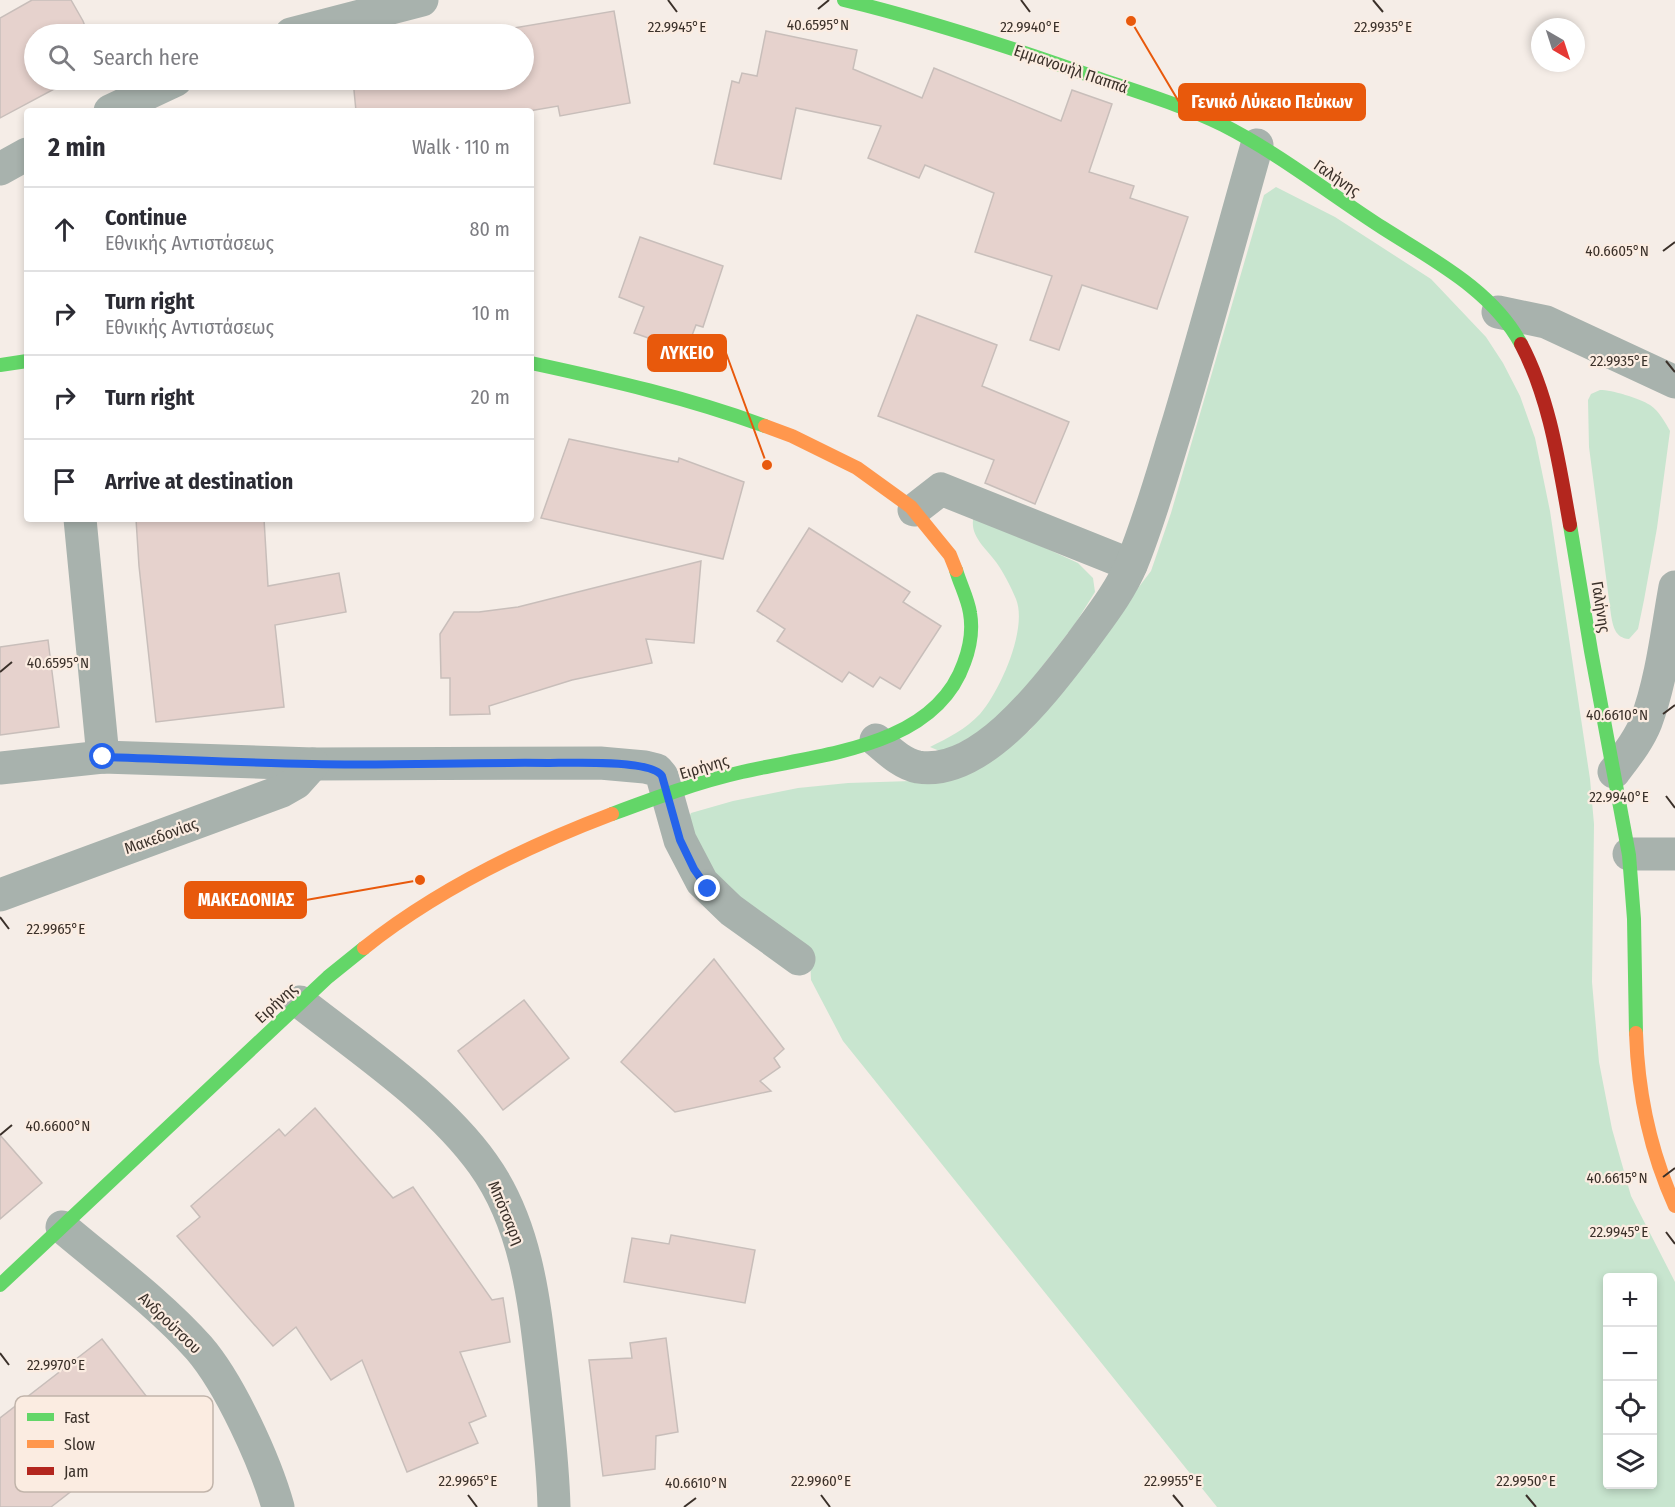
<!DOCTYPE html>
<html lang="en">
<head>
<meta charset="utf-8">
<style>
	:root { --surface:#fff; --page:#f2f2f3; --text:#2b2b33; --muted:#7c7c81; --line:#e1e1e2 }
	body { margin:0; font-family:"Fira Sans Condensed",sans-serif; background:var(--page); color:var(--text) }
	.controls { position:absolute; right:18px; bottom:18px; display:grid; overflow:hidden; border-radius:6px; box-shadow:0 3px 9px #0003 }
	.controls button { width:54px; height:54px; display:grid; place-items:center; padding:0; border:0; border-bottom:2px solid var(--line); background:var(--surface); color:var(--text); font:30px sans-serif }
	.compass { position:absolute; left:1531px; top:18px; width:54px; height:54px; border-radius:50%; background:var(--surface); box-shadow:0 3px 9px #0003; rotate:141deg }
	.stop { position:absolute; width:18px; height:18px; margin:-14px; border:4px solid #2563eb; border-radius:50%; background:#fff }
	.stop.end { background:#2563eb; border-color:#fff; box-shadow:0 2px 6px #0008 }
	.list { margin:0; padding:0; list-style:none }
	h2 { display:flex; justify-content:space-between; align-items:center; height:78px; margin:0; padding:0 24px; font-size:26px }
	h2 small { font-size:20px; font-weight:400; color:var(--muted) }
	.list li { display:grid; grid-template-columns:39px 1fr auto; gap:18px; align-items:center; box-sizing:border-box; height:84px; padding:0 24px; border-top:2px solid var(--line) }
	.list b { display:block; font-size:22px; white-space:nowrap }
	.list p { margin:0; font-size:20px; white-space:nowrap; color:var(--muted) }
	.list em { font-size:20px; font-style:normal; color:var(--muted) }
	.icon { flex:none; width:33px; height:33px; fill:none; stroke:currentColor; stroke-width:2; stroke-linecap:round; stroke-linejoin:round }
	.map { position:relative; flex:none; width:1675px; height:1507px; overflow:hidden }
	.search { position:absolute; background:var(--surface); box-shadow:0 3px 9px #0003; left:24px; top:24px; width:510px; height:66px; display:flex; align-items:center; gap:15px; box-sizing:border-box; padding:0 21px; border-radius:33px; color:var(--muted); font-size:22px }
	.panel { position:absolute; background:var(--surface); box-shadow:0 3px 9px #0003; left:24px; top:108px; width:510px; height:414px; border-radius:6px }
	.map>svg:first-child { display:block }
</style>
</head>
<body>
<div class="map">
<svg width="1675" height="1507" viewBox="0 0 1675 1507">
	<rect width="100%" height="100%" fill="#f5ede7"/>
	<g fill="#c8e5cf" fill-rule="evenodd">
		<path d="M1276,187L1335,217L1431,279L1486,337L1503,363L1520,396L1535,438L1550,511L1590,779L1594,824L1592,982L1599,1062L1612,1129L1631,1196L1675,1282V1507H1217L843,1041L811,980L810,957L716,880L688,819L691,813L733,801L798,788L848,783L943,780L1002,751L1030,730L1151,571L1171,513L1264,195ZM1608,1278H1652V1484H1608Z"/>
		<path d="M1600,390C1612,390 1639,398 1650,405C1659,411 1665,422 1670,431L1657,528L1644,600L1638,629L1629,639C1615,638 1613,626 1611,615L1589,447L1588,400L1591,394Z"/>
		<path d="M974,515L1078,563L1093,578L1095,592L1075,624L1020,695L1001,714L973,736L942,752L930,747C948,738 966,729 980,714C1000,691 1028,629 1016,599C1011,587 1004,573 996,562C986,548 968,535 974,515Z"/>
	</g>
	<g fill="#e6d2cd" stroke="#c8beba" stroke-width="1.5">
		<polygon points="32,0 71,0 83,21 88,34 34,34 34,80 71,80 0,118 0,18"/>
		<polygon points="614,11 630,103 560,116 558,106 529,111 356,111 353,80 524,80 524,34 479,34"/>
		<polygon points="766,31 857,50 853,69 922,98 934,68 1061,121 1072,90 1112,104 1089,172 1134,186 1130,198 1188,217 1157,309 1082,285 1059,350 1030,340 1052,276 975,252 994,193 925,165 919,178 868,158 881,126 796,108 781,179 714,164 732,81 739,83 742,73 757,76"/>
		<polygon points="640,237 723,266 703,327 696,325 686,351 634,333 644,307 619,297"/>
		<polygon points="917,315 997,345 982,386 1069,422 1035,504 985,483 994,460 878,416"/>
		<polygon points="569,439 678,462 679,458 744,482 723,559 541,518"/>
		<polygon points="136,519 264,519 268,586 339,573 346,612 275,625 284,707 156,722 139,566"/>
		<polygon points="809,528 910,592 903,602 941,626 900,689 880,677 873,687 849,672 842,682 777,641 785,629 757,611"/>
		<polygon points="701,561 694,643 646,639 652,663 572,680 489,706 490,714 450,715 450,678 441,678 440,634 454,612 479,612 518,607"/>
		<polygon points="48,640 59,727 0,735 0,647"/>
		<polygon points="714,959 784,1049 774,1058 780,1067 760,1081 771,1091 675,1112 621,1062"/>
		<polygon points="524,1000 569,1058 503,1110 458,1051"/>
		<polygon points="315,1108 393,1198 413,1187 492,1300 503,1298 510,1342 460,1352 486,1416 469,1423 478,1443 407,1472 362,1360 331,1380 296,1327 273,1346 177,1236 200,1217 191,1206 279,1129 285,1136"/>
		<polygon points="0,1135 42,1183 0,1219"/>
		<polygon points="671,1235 755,1250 745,1303 624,1282 632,1238 669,1244"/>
		<polygon points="666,1338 678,1432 656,1436 655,1469 603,1476 589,1360 632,1358 630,1343"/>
		<polygon points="102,1339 164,1419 51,1507 0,1507 0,1418"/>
	</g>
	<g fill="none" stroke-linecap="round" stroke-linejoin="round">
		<g stroke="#a8b2ad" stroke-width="33">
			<polyline points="291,34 422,0"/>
			<polyline points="110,111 176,80"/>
			<polyline points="0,169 27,154"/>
			<polyline points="1498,312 1546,322 1675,382"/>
			<polyline points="914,510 941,489 1131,565"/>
			<polyline points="80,519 103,757"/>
			<path d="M876,740C888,750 902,764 918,767C982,777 1047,687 1081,643C1099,618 1120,592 1132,563C1151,516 1164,468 1179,420C1206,329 1231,237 1257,145"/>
			<polyline points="0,768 103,757 313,764 600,763 645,767 657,770 662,776 680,840 702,882 731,910 799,959"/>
			<path d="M1614,772C1626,756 1639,740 1646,722C1662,679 1667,631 1675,587"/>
			<polyline points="1629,854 1675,854"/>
			<polyline points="0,895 282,791 296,783 313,764"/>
			<path d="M300,1002C360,1049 439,1102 483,1164C529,1228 535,1309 544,1385C548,1425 553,1466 554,1507"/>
			<path d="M62,1227C108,1266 159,1303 199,1348C230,1384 265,1461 278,1507"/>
		</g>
		<g stroke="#63d668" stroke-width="14">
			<path d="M844,0C931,21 1016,49 1100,79C1141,93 1184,106 1223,125C1280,154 1330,194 1383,228C1433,260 1492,290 1521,344"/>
			<path d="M531,363C610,380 689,398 765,426"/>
			<polyline points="0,365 27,361"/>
			<polyline points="1570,525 1591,651 1629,855 1634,919 1636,1033"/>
			<path d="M612,814C655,798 698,782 742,772C818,754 934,749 964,663C970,647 973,630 970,613C968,599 960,584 956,570"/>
			<polyline points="0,1285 328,977 364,948"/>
		</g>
		<g stroke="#ff974d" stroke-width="14">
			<polyline points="765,426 792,436 857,468 911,507 950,555 956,570"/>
			<path d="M364,948C438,889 525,847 612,814"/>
			<path d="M1636,1033C1638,1094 1650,1151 1675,1206"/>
		</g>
		<path stroke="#b3261e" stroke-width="14" d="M1521,344C1550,399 1559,464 1570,525"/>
	</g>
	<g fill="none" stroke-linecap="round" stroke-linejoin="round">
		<path stroke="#2563eb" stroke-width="8" d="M103,757C173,759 242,763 312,764C390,766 469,762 548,763C569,763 652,759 662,776L680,840L694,869L708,889"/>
	</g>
	<path fill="none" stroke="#3b312a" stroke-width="2" d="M668,0L677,12M1021,0L1030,12M1373,0L1383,12M818,9L829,0M1663,251L1675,242M1666,361L1675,372M0,672L12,662M1663,714L1675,705M1666,796L1675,808M0,917L9,929M0,1135L12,1125M1663,1177L1675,1168M1666,1232L1675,1244M0,1353L9,1365M468,1495L477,1507M821,1495L830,1507M1173,1495L1183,1507M1526,1495L1536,1507M684,1507L696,1498"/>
	<g text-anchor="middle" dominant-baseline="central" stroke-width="4.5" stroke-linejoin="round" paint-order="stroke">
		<g font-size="16" fill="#3b312a" stroke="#fbece1">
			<text transform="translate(1071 69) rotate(19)">Εμμανουήλ Παππά</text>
			<text transform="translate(1337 178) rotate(34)">Γαλήνης</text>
			<text transform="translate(1601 607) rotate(81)">Γαλήνης</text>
			<text transform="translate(704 767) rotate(-17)">Ειρήνης</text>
			<text transform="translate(161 836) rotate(-20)">Μακεδονίας</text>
			<text transform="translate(276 1003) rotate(-43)">Ειρήνης</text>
			<text transform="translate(506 1213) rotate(67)">Μπότσαρη</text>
			<text transform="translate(170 1323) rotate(44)">Ανδρούτσου</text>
		</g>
	</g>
	<rect x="15" y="1396" width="198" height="96" rx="9" fill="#fbece1" stroke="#c1b4aa" stroke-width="1.5"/>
	<rect x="27" y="1413" width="27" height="8" fill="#63d668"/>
	<rect x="27" y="1440" width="27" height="8" fill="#ff974d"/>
	<rect x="27" y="1467" width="27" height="8" fill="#b3261e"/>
	<g font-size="16" fill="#3b312a">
		<text x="64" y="1423">Fast</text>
		<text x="64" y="1450">Slow</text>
		<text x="64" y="1477">Jam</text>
	</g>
	<g font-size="15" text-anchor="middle" fill="#3b312a" stroke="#fbece1" stroke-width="4.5" stroke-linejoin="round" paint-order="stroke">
		<text x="818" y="30">40.6595°N</text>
		<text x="1030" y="32">22.9940°E</text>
		<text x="1383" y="32">22.9935°E</text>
		<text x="677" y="32">22.9945°E</text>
		<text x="1617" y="256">40.6605°N</text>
		<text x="1619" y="366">22.9935°E</text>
		<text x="58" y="668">40.6595°N</text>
		<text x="1617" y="720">40.6610°N</text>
		<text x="1619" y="802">22.9940°E</text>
		<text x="56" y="934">22.9965°E</text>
		<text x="58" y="1131">40.6600°N</text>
		<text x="1617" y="1183">40.6615°N</text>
		<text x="1619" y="1237">22.9945°E</text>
		<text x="56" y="1370">22.9970°E</text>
		<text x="468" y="1486">22.9965°E</text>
		<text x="821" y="1486">22.9960°E</text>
		<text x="1173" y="1486">22.9955°E</text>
		<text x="1526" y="1486">22.9950°E</text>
		<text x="696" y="1488">40.6610°N</text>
	</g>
	<path fill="none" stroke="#e8590c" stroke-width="2" d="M1131 21L1179 102M767 465L726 353M420 880L306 900"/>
	<g fill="#e8590c" stroke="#fbece1" stroke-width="2">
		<circle cx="1131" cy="21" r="6"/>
		<circle cx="767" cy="465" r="6"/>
		<circle cx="420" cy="880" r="6"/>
	</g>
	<g fill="#e8590c" stroke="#e8590c" stroke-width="2">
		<rect x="1179" y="84" width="186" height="36" rx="6"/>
		<rect x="648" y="335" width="78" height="36" rx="6"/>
		<rect x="185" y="882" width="121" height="36" rx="6"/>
	</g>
	<g font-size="18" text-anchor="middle" font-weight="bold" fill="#fff">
		<text x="1272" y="108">Γενικό Λύκειο Πεύκων</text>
		<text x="687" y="359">ΛΥΚΕΙΟ</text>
		<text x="246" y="906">ΜΑΚΕΔΟΝΙΑΣ</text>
	</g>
</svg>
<div class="controls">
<button>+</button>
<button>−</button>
<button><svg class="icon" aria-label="locate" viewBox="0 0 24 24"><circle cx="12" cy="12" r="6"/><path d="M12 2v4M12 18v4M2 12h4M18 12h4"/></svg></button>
<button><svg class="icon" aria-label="layers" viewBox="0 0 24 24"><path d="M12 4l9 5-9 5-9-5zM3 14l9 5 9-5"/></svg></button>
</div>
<svg class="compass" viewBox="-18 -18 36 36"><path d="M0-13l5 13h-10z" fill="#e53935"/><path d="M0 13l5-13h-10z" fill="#7c7c81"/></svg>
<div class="stop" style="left:103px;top:757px"></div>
<div class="stop end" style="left:708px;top:889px"></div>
<div class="search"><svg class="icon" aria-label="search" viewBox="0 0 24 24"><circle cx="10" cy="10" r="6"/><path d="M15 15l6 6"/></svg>Search here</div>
<section class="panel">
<h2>2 min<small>Walk · 110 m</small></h2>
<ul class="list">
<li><svg class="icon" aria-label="ahead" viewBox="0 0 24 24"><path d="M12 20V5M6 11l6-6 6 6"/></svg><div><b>Continue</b><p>Εθνικής Αντιστάσεως</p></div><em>80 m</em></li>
<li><svg class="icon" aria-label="right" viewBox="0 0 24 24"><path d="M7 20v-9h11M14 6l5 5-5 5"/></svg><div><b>Turn right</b><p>Εθνικής Αντιστάσεως</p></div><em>10 m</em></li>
<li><svg class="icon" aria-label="right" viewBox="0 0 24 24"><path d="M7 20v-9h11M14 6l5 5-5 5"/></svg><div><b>Turn right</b></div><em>20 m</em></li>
<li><svg class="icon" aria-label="arrive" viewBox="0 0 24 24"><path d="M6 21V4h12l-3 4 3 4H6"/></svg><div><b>Arrive at destination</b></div></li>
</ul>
</section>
</div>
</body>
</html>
